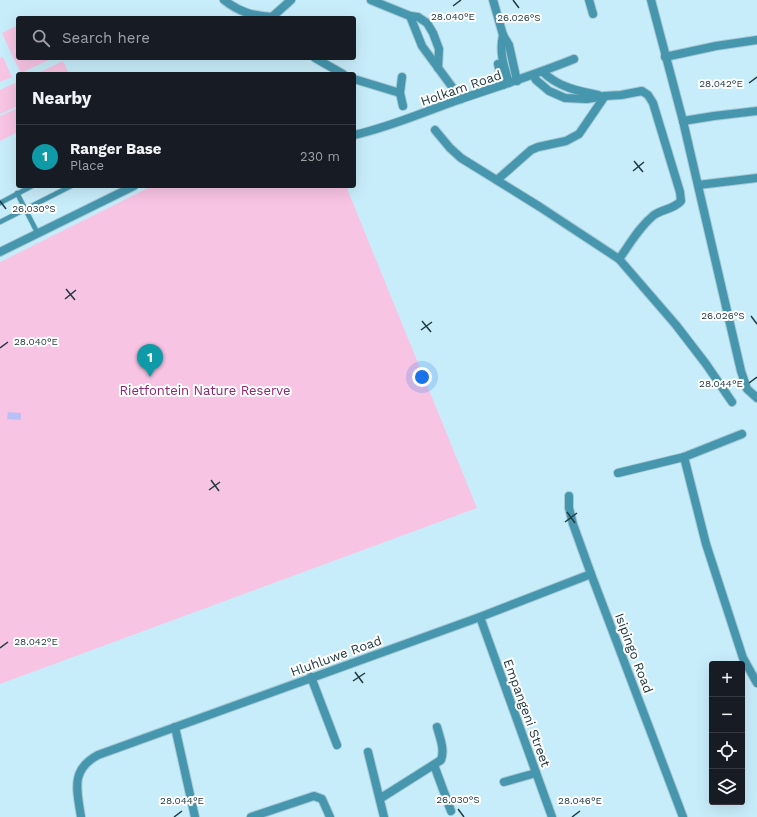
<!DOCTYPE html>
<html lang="en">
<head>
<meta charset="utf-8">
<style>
	:root { --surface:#171b24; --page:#20242c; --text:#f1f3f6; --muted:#9ea1a6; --line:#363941; --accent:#af491e }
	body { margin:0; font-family:"Work Sans",sans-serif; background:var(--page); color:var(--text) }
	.controls { position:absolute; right:12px; bottom:12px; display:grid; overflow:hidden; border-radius:4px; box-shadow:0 4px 16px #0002 }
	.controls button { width:36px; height:36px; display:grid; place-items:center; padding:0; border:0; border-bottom:1px solid var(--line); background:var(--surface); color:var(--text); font:20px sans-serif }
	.you { position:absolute; left:422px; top:377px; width:14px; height:14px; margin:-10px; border:3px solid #fff; border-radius:50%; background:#1a73e8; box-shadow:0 0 0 6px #1a73e833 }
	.badge { display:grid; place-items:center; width:26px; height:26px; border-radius:50%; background:var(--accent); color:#fff; font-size:13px; font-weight:700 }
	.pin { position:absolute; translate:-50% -33px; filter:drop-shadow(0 1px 2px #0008) }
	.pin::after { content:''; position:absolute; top:21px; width:14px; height:12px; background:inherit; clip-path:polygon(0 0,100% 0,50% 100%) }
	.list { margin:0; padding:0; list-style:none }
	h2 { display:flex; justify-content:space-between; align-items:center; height:52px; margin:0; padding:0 16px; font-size:17px }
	h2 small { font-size:13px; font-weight:400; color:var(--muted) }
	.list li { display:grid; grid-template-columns:26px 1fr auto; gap:12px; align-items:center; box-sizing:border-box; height:64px; padding:0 16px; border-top:1px solid var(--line) }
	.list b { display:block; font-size:15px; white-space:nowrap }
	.list p { margin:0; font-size:13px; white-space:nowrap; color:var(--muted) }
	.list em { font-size:13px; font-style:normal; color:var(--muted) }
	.icon { flex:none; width:22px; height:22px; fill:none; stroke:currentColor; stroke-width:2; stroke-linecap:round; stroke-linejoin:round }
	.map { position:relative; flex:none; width:757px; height:817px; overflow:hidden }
	.search { position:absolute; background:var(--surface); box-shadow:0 4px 16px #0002; left:16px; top:16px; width:340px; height:44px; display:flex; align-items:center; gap:10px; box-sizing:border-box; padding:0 14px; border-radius:4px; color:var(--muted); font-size:15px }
	.panel { position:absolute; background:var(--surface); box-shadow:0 4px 16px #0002; left:16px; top:72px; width:340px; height:116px; border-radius:4px }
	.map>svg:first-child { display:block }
</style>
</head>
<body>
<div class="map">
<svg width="757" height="817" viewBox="0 0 757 817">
	<rect width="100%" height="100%" fill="#c8edfa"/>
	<g fill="#f8c4e4">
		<polygon points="18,25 18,49 11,53 2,33"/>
		<polygon points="18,50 18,58 53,58 21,73 11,53"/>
		<polygon points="3,57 12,77 0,82 0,58"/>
		<polygon points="63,61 69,74 36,74"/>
		<polygon points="15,83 18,88 18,106 0,114 0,90"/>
		<polygon points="18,108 18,132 0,141 0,116"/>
		<polygon points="152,186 346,186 477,508 0,684 0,262"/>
	</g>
	<polygon fill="#bbbff7" points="8,412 21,413 21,420 7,419"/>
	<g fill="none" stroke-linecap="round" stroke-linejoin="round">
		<g stroke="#a6c9d5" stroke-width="6">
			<g id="service">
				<polyline points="17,193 38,234"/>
				<polyline points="0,203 32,186"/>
				<polyline points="0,222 71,186"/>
			</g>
		</g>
		<g stroke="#a6c9d5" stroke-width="10">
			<g id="minor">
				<path d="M224,0C239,12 253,16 272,17L291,0"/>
				<polyline points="371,0 410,16 418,17 427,23 433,33 439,49 438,68"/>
				<polyline points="493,0 503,35 509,45 517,81"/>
				<polyline points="589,0 593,14"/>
				<polyline points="651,0 683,121 741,371 747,389 757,398"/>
				<polyline points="410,16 422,46 461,99"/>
				<path d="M503,35C499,53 504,66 509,83"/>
				<polyline points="665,57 716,46 757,40"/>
				<polyline points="315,58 343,74"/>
				<polyline points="498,64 503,85"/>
				<path d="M543,72C558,87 578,91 598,95"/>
				<path d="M533,75L536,80L549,91L565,98L587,99L605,96L621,95L642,91L648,95L653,103L680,192L681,201C674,209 663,209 654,215C639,227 630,244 619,259"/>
				<polyline points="402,77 400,93 403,106"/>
				<polyline points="354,79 400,93"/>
				<polyline points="683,121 714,116 757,111"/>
				<polyline points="435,130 450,148 461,158 540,207 619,259 676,325 706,364 732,402"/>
				<path d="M354,135C391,127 426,111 461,99C499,86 537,74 574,59"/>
				<polyline points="497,180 531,150 538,147 566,141 579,134 605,96"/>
				<polyline points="698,185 757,178"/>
				<polyline points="0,252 134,186"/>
				<polyline points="684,457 706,544 743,658 757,683"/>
				<polyline points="618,473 684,457 742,434"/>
				<polyline points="569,496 569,508 573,524 591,574 683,817"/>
				<polyline points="480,617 552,817"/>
				<polyline points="311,677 337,745"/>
				<polyline points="175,727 195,817"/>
				<polyline points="368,752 384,817"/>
				<polyline points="434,765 451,811"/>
				<polyline points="504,782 536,773"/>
				<path d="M381,798L441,760C445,750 440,738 437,727"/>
				<path d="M81,817C77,790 70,770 98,755L480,617L591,574"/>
				<polyline points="251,817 314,796 322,799 330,817"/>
			</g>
		</g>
		<use href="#service" stroke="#4696ae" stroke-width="4.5"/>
		<use href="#minor" stroke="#4696ae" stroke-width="8"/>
	</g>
	<path fill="none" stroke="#203a42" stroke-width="1.5" d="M513,0L519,8M453,6L461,0M749,83L757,77M634,161L643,172M633,171L644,162M0,201L6,209M66,289L75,300M65,299L76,290M751,316L757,324M422,321L431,332M421,330L432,322M0,348L8,342M749,383L757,377M211,480L219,491M209,490L220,482M567,512L575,523M565,522L577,513M0,648L8,642M355,672L363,683M353,681L365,673M458,809L464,817M174,817L182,811M572,817L580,811"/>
	<g text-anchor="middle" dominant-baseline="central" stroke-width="4" stroke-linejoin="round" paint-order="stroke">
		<g font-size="13" fill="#203a42" stroke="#fff">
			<text transform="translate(461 88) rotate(-19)">Holkam Road</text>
			<text transform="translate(634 653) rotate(69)">Isipingo Road</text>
			<text transform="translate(336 656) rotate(-20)">Hluhluwe Road</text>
			<text transform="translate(527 713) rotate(70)">Empangeni Street</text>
		</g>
		<g font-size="13" fill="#8e2671" stroke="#fff">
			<text x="205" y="390">Rietfontein Nature Reserve</text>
		</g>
	</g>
	<g font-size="10" text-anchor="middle" fill="#203a42" stroke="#fff" stroke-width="4" stroke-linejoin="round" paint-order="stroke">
		<text x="453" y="20">28.040°E</text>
		<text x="519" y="21">26.026°S</text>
		<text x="721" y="87">28.042°E</text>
		<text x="34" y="212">26.030°S</text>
		<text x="723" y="319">26.026°S</text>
		<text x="36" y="345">28.040°E</text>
		<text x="721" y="387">28.044°E</text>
		<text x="36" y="645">28.042°E</text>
		<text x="458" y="803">26.030°S</text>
		<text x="182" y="804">28.044°E</text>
		<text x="580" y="804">28.046°E</text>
	</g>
</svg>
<div class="controls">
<button>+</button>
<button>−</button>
<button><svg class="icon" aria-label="locate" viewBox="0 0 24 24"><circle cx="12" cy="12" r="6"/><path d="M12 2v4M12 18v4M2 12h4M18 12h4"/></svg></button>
<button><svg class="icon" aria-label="layers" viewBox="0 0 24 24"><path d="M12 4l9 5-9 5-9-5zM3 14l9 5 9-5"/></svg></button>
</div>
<div class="you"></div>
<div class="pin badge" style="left:150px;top:377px;background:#0f9aa8">1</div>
<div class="search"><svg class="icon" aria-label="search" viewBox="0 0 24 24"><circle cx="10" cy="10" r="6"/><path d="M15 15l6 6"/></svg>Search here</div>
<section class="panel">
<h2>Nearby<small></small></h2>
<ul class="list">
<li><span class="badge" style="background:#0f9aa8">1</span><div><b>Ranger Base</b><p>Place</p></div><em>230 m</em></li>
</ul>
</section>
</div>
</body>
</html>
